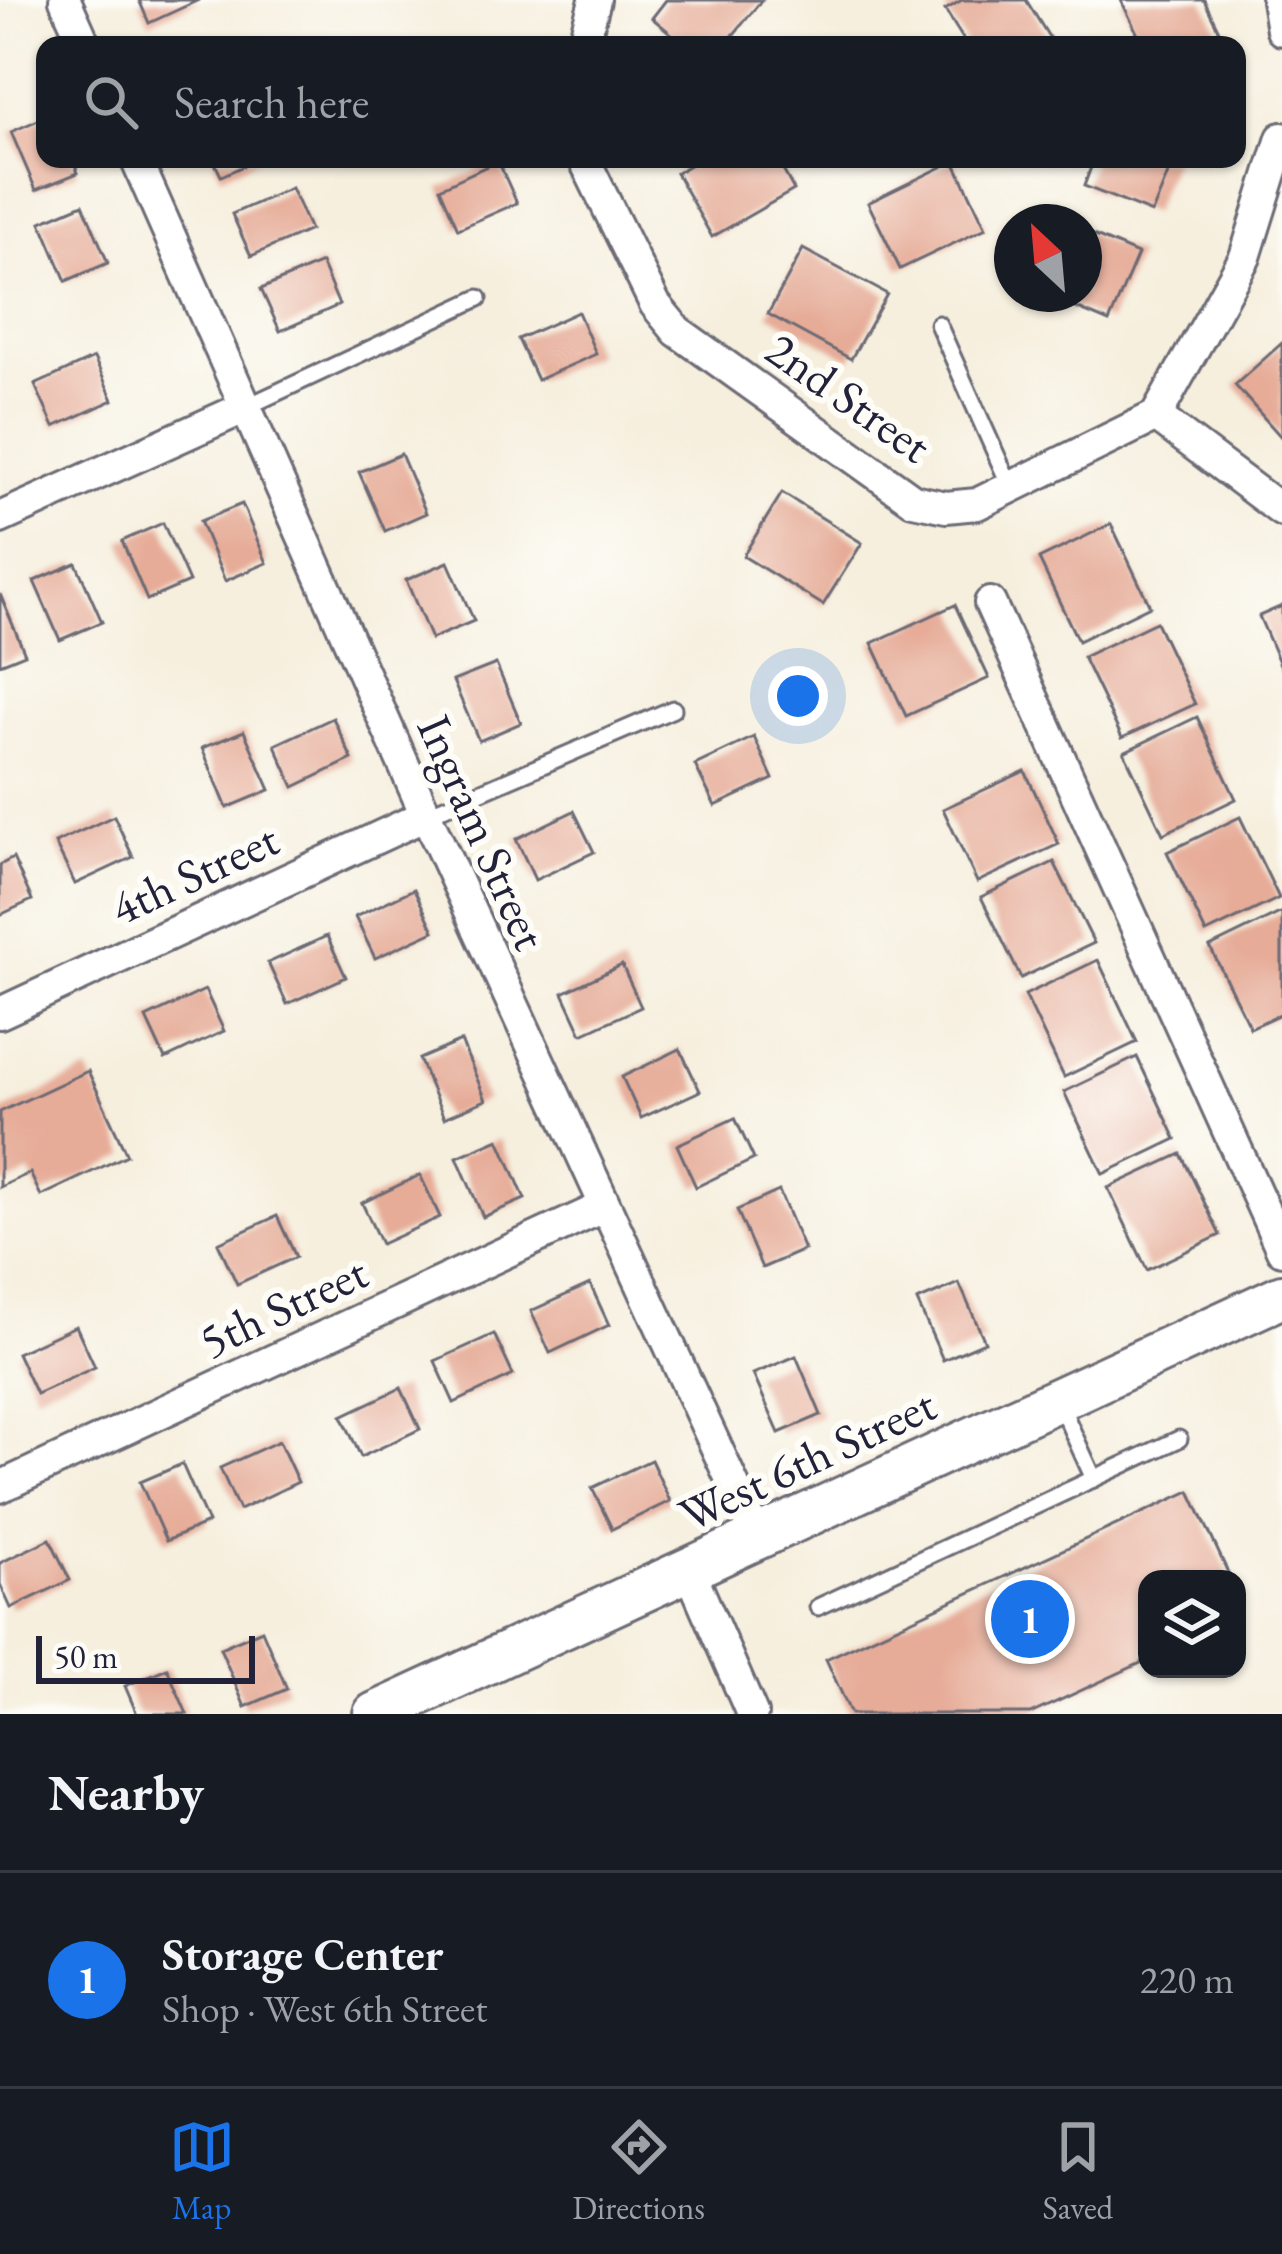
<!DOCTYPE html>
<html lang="en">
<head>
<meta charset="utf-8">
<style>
	:root { --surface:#171b24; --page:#20242c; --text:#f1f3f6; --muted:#9ea1a6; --line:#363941; --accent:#1a73e8 }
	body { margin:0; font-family:"EB Garamond",serif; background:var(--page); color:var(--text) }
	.controls { position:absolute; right:36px; bottom:36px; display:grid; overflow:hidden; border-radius:24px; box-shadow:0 3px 9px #0004 }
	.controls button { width:108px; height:108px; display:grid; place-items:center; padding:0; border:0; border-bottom:3px solid var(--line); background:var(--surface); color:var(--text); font:60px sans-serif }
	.compass { position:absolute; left:994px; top:204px; width:108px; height:108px; border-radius:50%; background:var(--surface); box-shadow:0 3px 9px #0004; rotate:334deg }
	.scale { position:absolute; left:36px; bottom:30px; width:219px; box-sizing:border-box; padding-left:12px; border:6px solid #22223b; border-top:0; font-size:33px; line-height:42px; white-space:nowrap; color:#22223b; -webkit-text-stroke:9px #fdfcf7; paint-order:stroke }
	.you { position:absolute; left:798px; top:696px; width:42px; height:42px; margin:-30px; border:9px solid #fff; border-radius:50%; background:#1a73e8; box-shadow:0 0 0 18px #1a73e833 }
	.badge { display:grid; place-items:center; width:78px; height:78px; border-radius:50%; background:var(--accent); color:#fff; font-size:39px; font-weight:700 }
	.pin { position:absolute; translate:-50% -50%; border:6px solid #fff; box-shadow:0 3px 12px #0006 }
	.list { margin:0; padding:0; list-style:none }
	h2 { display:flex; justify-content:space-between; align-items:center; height:156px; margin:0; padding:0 48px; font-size:51px }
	h2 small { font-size:39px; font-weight:400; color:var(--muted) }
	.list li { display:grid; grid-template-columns:78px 1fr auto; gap:36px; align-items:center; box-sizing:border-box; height:216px; padding:0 48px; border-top:3px solid var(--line) }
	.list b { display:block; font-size:45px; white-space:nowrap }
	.list p { margin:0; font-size:39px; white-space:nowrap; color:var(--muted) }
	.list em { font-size:39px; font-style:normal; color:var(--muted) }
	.icon { flex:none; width:66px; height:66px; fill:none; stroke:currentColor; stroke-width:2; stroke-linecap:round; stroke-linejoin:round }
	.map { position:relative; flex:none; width:1282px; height:1714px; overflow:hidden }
	.search { position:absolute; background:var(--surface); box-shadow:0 3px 9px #0004; left:36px; right:36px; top:36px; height:132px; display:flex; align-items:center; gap:30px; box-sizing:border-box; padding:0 42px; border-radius:24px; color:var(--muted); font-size:45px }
	.sheet { height:372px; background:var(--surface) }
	nav { display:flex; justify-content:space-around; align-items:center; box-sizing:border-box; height:168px; border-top:3px solid var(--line); background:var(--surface); font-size:33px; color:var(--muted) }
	nav a { display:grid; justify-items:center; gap:6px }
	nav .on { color:var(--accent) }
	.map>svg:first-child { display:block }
</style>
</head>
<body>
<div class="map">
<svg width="1282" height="1714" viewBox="0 0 1282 1714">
	<rect width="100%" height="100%" fill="#fdfcf7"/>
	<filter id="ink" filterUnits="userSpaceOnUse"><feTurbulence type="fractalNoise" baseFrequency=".00833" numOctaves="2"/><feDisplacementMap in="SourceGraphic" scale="24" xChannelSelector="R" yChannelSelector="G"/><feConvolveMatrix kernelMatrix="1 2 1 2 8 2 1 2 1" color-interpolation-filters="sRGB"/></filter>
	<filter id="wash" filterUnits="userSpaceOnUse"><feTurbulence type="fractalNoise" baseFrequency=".004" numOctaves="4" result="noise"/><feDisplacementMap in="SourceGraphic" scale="48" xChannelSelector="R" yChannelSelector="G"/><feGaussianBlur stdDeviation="2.7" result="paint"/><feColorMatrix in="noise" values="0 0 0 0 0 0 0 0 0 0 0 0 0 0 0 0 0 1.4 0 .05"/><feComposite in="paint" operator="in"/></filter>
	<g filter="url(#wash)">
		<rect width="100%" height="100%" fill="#f6efde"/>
		<g id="blocks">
			<g fill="#e6ac98">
				<polygon points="139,0 199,0 149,23"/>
				<polygon points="666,0 762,0 725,45 685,45 652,18"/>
				<polygon points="962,0 1026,0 1054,45 967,45 945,10"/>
				<polygon points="1121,0 1204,0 1226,45 1143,45"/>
				<polygon points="45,117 45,159 73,159 78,173 36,190 11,132"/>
				<polygon points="213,159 259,159 221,176"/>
				<polygon points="700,159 777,159 794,190 712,237 676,173"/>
				<polygon points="1094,159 1174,159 1152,213 1084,186"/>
				<polygon points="498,161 517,203 458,229 440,188"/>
				<polygon points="954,161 986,228 900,269 868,203"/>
				<polygon points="291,188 310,230 251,256 232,214"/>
				<polygon points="83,204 108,263 66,281 41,222"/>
				<polygon points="1084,231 1138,254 1109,322 1043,294 1084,294"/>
				<polygon points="803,249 887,294 851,359 768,314"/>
				<polygon points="321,263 339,305 280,331 261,289"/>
				<polygon points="578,312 596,354 537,380 518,339"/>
				<polygon points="1282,343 1282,438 1235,385"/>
				<polygon points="94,358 113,400 54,427 35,385"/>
				<polygon points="401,454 426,513 385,531 359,472"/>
				<polygon points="782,493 862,543 823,605 743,556"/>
				<polygon points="242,504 267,563 225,581 200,521"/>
				<polygon points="163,523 189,582 147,600 122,541"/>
				<polygon points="1111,524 1150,606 1078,641 1039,559"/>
				<polygon points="448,562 474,621 431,639 406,580"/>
				<polygon points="76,563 102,622 60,640 34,581"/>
				<polygon points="0,594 25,654 0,664"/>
				<polygon points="955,605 989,678 906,716 872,643"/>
				<polygon points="1282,606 1282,669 1259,616"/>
				<polygon points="1156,622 1195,704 1122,738 1083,657"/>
				<polygon points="496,664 521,723 479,741 453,681"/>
				<polygon points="1197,717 1236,799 1163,834 1124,752"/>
				<polygon points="333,718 352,759 294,787 275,745"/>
				<polygon points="244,731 270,790 227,808 202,748"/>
				<polygon points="754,737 773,779 715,806 695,765"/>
				<polygon points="1025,771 1059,844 977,882 943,809"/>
				<polygon points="574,811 594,852 535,880 516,839"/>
				<polygon points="114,816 133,857 75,884 55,843"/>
				<polygon points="1240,817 1279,898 1206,933 1167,852"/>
				<polygon points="13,858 32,900 0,915 0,865"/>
				<polygon points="1054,862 1094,943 1021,978 981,897"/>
				<polygon points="414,889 434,931 375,958 355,917"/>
				<polygon points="1282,912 1282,1013 1250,1028 1210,947"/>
				<polygon points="327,936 346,977 287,1004 268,963"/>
				<polygon points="1098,960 1137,1042 1064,1077 1025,995"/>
				<polygon points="622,965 641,1007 582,1034 563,993"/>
				<polygon points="205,990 224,1031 165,1059 146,1018"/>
				<polygon points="461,1041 486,1100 444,1118 419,1059"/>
				<polygon points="680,1049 700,1091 641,1118 622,1077"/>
				<polygon points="1137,1057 1176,1139 1103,1174 1064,1092"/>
				<polygon points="88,1071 127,1155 41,1196 30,1173 0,1187 0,1112"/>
				<polygon points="735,1118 754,1159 696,1187 677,1145"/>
				<polygon points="499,1139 525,1199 483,1217 457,1157"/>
				<polygon points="1181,1154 1220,1235 1147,1270 1108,1188"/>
				<polygon points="420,1175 440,1217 381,1244 362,1203"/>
				<polygon points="779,1191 804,1250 762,1268 737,1210"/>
				<polygon points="277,1216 296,1257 237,1284 218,1243"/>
				<polygon points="959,1283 985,1342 943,1360 917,1301"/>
				<polygon points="590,1284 609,1325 550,1353 531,1311"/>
				<polygon points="76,1326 95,1367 36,1394 17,1353"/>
				<polygon points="494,1334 513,1375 454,1403 435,1361"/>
				<polygon points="796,1356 821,1415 779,1433 753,1374"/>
				<polygon points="401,1388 420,1429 361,1457 342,1416"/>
				<polygon points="279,1441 298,1482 239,1510 220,1468"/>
				<polygon points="651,1460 670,1501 612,1529 592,1488"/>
				<polygon points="182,1464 208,1523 166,1541 140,1482"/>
				<polygon points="1190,1491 1231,1579 1147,1579 1147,1660 1030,1714 851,1714 826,1659"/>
				<polygon points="50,1539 70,1580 11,1608 0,1584 0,1563"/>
				<polygon points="262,1630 287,1689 245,1707 220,1648"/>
				<polygon points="167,1668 187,1714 137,1714 125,1686"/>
			</g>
		</g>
	</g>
	<g filter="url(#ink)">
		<use href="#blocks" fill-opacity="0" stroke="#6c6a74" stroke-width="3"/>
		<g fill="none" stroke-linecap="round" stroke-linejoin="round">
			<g stroke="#6c6a74" stroke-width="21">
				<g id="lane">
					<polyline points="938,324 1011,488"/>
					<polyline points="246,407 479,298"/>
					<polyline points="426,815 673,709"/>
					<polyline points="1059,1402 1094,1479"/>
					<polyline points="818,1607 1179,1439"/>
				</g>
			</g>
			<g stroke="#6c6a74" stroke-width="36">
				<g id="street">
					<polyline points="65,0 85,45"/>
					<polyline points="1277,0 1282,30"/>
					<polyline points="583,45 595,0"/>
					<polyline points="136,159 426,815 758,1538"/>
					<polyline points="584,159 655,304 677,331 913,500 946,507 977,504 1156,416 1245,257 1282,138"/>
					<polyline points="1156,416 1282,511"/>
					<polyline points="0,518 246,407"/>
					<polyline points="990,603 1282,1250"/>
					<polyline points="0,1013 426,815"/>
					<polyline points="0,1487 603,1207"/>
					<polyline points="689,1569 752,1714"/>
				</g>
			</g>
			<g stroke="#6c6a74" stroke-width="48">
				<polyline id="secondary" points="375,1714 1282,1296"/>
			</g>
			<use href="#lane" stroke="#fff" stroke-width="15"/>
			<use href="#street" stroke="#fff" stroke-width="30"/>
			<use href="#secondary" stroke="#fff" stroke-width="42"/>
		</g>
	</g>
	<g text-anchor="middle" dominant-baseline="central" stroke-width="12" stroke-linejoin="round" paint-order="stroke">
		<g font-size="48" fill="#22223b" stroke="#fdfcf7">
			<text transform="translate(849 397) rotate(35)">2nd Street</text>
			<text transform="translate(483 832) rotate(66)">Ingram Street</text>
			<text transform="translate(194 873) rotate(-25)">4th Street</text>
			<text transform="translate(283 1306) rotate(-25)">5th Street</text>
			<text transform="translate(807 1459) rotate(-25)">West 6th Street</text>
		</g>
	</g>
</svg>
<div class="controls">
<button><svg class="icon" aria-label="layers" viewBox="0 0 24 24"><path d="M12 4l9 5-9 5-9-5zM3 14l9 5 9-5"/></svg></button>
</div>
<svg class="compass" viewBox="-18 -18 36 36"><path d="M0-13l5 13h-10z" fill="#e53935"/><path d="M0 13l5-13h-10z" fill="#9ea1a6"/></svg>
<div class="scale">50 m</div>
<div class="you"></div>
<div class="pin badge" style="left:1030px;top:1619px">1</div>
<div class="search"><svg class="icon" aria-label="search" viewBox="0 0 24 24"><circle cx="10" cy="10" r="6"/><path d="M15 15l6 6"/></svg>Search here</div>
</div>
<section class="sheet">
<h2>Nearby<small></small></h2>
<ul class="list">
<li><span class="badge">1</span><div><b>Storage Center</b><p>Shop · West 6th Street</p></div><em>220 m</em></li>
</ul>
</section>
<nav>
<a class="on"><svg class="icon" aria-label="map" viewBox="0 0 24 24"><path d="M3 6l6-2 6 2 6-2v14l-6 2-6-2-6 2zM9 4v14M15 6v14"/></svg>Map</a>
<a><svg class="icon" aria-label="directions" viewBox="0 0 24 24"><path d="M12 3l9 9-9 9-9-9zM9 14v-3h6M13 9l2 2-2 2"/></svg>Directions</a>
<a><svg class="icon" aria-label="saved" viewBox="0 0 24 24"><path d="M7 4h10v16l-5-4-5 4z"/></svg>Saved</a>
</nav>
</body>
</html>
